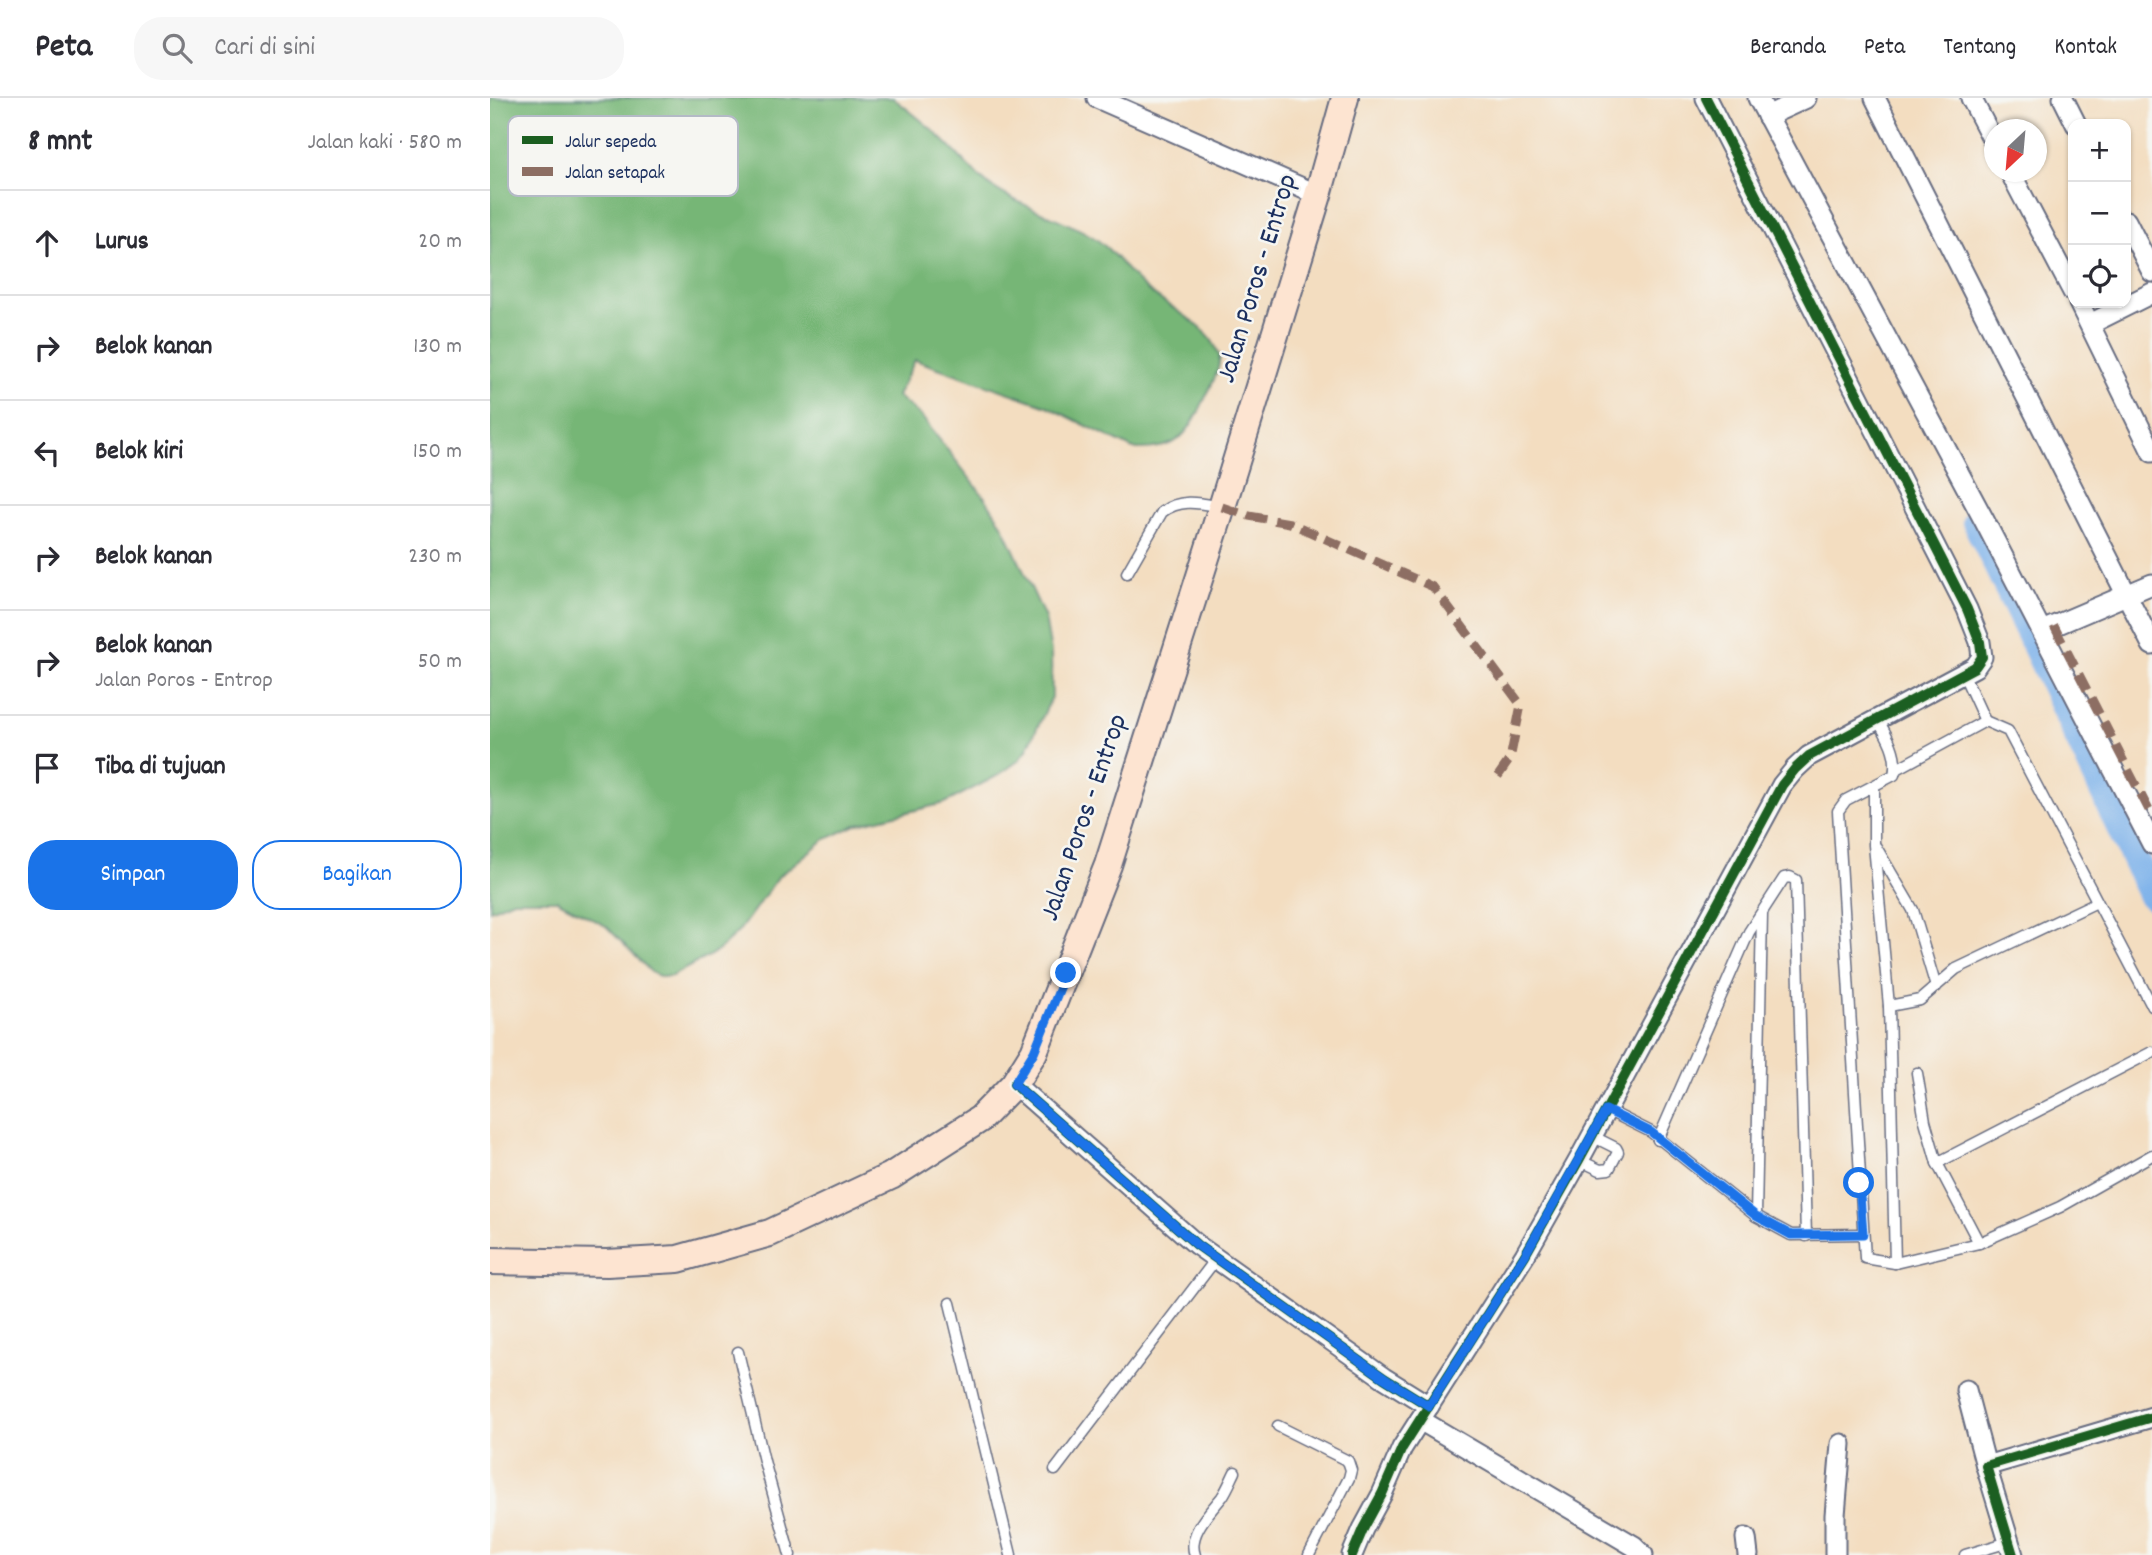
<!DOCTYPE html>
<html lang="id">
<head>
<meta charset="utf-8">
<style>
	:root { --surface:#fff; --page:#f7f7f7; --text:#2b2b33; --muted:#7c7c81; --line:#e1e1e2; --accent:#1a73e8 }
	body { margin:0; font-family:Dekko,sans-serif; background:var(--page); color:var(--text) }
	.controls { position:absolute; right:21px; top:21px; display:grid; overflow:hidden; border-radius:14px; box-shadow:0 2px 5px #0004 }
	.controls button { width:63px; height:63px; display:grid; place-items:center; padding:0; border:0; border-bottom:2px solid var(--line); background:var(--surface); color:var(--text); font:35px sans-serif }
	.compass { position:absolute; left:1494px; top:21px; width:63px; height:63px; border-radius:50%; background:var(--surface); box-shadow:0 2px 5px #0004; rotate:206deg }
	.stop { position:absolute; width:21px; height:21px; margin:-16px; border:5px solid #1a73e8; border-radius:50%; background:#fff }
	.stop.end { background:#1a73e8; border-color:#fff; box-shadow:0 2px 7px #0008 }
	.list { margin:0; padding:0; list-style:none }
	h2 { display:flex; justify-content:space-between; align-items:center; height:91px; margin:0; padding:0 28px; font-size:30px }
	h2 small { font-size:23px; font-weight:400; color:var(--muted) }
	.list li { display:grid; grid-template-columns:46px 1fr auto; gap:21px; align-items:center; box-sizing:border-box; height:105px; padding:0 28px; border-top:2px solid var(--line) }
	.list b { display:block; font-size:26px; white-space:nowrap }
	.list p { margin:0; font-size:23px; white-space:nowrap; color:var(--muted) }
	.list em { font-size:23px; font-style:normal; color:var(--muted) }
	.actions { display:flex; gap:14px; padding:21px 28px }
	.actions a { flex:1; padding:16px 0; border:2px solid var(--accent); border-radius:28px; text-align:center; font-size:24px; color:var(--accent) }
	.actions .main { background:var(--accent); color:#fff }
	.icon { flex:none; width:38px; height:38px; fill:none; stroke:currentColor; stroke-width:2; stroke-linecap:round; stroke-linejoin:round }
	.map { position:relative; flex:none; width:1662px; height:1457px; overflow:hidden }
	header { display:flex; align-items:center; gap:42px; box-sizing:border-box; height:98px; padding:0 35px; background:var(--surface); border-bottom:2px solid var(--line) }
	header strong { font-size:33px }
	nav { display:flex; gap:38px; margin-inline-start:auto; font-size:24px }
	.search { width:490px; height:63px; background:var(--page); display:flex; align-items:center; gap:18px; box-sizing:border-box; padding:0 24px; border-radius:28px; color:var(--muted); font-size:26px }
	main { display:flex }
	aside { flex:1; background:var(--surface) }
	.map>svg:first-child { display:block }
</style>
</head>
<body>
<header>
<strong>Peta</strong>
<div class="search"><svg class="icon" aria-label="search" viewBox="0 0 24 24"><circle cx="10" cy="10" r="6"/><path d="M15 15l6 6"/></svg>Cari di sini</div>
<nav><a>Beranda</a><a>Peta</a><a>Tentang</a><a>Kontak</a></nav>
</header>
<main>
<aside>
<h2>8 mnt<small>Jalan kaki · 580 m</small></h2>
<ul class="list">
<li><svg class="icon" aria-label="ahead" viewBox="0 0 24 24"><path d="M12 20V5M6 11l6-6 6 6"/></svg><div><b>Lurus</b></div><em>20 m</em></li>
<li><svg class="icon" aria-label="right" viewBox="0 0 24 24"><path d="M7 20v-9h11M14 6l5 5-5 5"/></svg><div><b>Belok kanan</b></div><em>130 m</em></li>
<li><svg class="icon" aria-label="left" viewBox="0 0 24 24"><path d="M17 20v-9H6M10 6l-5 5 5 5"/></svg><div><b>Belok kiri</b></div><em>150 m</em></li>
<li><svg class="icon" aria-label="right" viewBox="0 0 24 24"><path d="M7 20v-9h11M14 6l5 5-5 5"/></svg><div><b>Belok kanan</b></div><em>230 m</em></li>
<li><svg class="icon" aria-label="right" viewBox="0 0 24 24"><path d="M7 20v-9h11M14 6l5 5-5 5"/></svg><div><b>Belok kanan</b><p>Jalan Poros - Entrop</p></div><em>50 m</em></li>
<li><svg class="icon" aria-label="arrive" viewBox="0 0 24 24"><path d="M6 21V4h12l-3 4 3 4H6"/></svg><div><b>Tiba di tujuan</b></div></li>
</ul>
<div class="actions"><a class="main">Simpan</a><a>Bagikan</a></div>
</aside>
<div class="map">
<svg width="1662" height="1457" viewBox="0 0 1662 1457">
	<rect width="100%" height="100%" fill="#f6f6f2"/>
	<filter id="ink" filterUnits="userSpaceOnUse"><feTurbulence type="fractalNoise" baseFrequency=".0143" numOctaves="2"/><feDisplacementMap in="SourceGraphic" scale="14" xChannelSelector="R" yChannelSelector="G"/><feConvolveMatrix kernelMatrix="1 2 1 2 8 2 1 2 1" color-interpolation-filters="sRGB"/></filter>
	<filter id="wash" filterUnits="userSpaceOnUse"><feTurbulence type="fractalNoise" baseFrequency=".00686" numOctaves="4" result="noise"/><feDisplacementMap in="SourceGraphic" scale="28" xChannelSelector="R" yChannelSelector="G"/><feGaussianBlur stdDeviation="1.57" result="paint"/><feColorMatrix in="noise" values="0 0 0 0 0 0 0 0 0 0 0 0 0 0 0 0 0 1.4 0 .05"/><feComposite in="paint" operator="in"/></filter>
	<g filter="url(#wash)">
		<rect width="100%" height="100%" fill="#f3ddc0"/>
		<path fill="#76b676" stroke="#48726a" stroke-width="2" d="M0,0H403C420,13 437,26 452,41C467,55 481,73 498,86C527,107 566,118 598,136C622,149 635,173 655,190C679,211 719,225 729,257C733,269 715,299 710,311C694,344 680,352 643,351L557,308L425,262L407,298L431,318L496,401L513,428L555,520L561,554L562,599L536,653L528,663L507,678L455,705L368,726L334,742L289,778L248,834L228,853L182,878L172,879L162,875L116,828L67,802H23L0,812Z"/>
		<g fill="none" stroke-linecap="round" stroke-linejoin="round">
			<polyline stroke="#7cb1ea" stroke-width="28" points="1486,424 1540,536 1662,798"/>
		</g>
	</g>
	<g filter="url(#ink)">
		<g fill="none" stroke-linecap="round" stroke-linejoin="round">
			<g stroke="#676c80" stroke-width="13">
				<g id="service">
					<path d="M637,475L672,414C691,400 709,405 731,409"/>
					<polyline points="1473,575 1495,623"/>
					<path d="M1387,621C1397,637 1409,657 1404,677L1356,702L1348,713L1375,1160L1405,1165L1489,1145L1570,1109L1662,1057"/>
					<polyline points="1405,672 1495,623 1518,633 1662,908"/>
					<polyline points="1384,689 1384,747 1399,908 1405,1165"/>
					<polyline points="1386,749 1423,812 1446,889"/>
					<polyline points="1399,908 1430,902 1466,871 1607,804"/>
					<polyline points="1427,975 1435,1023 1447,1065 1489,1145"/>
					<polyline points="1117,1012 1161,1034 1266,1118 1301,1137 1373,1136"/>
					<polyline points="1168,1042 1259,834 1294,780 1300,779 1306,782 1316,1138"/>
					<polyline points="1089,1062 1110,1072 1119,1071 1128,1054 1126,1050 1102,1038"/>
					<polyline points="1447,1065 1662,954"/>
					<polyline points="1266,1118 1272,815"/>
					<polyline points="460,1205 521,1457"/>
					<polyline points="248,1254 274,1363 300,1457"/>
					<polyline points="788,1328 858,1363 861,1372 859,1380 819,1457"/>
					<polyline points="565,1372 726,1161"/>
					<path d="M705,1457C697,1436 720,1414 732,1399C737,1392 741,1382 745,1374"/>
					<polyline points="1475,1457 1519,1444"/>
				</g>
			</g>
			<g stroke="#676c80" stroke-width="23">
				<g id="minor">
					<polyline points="607,0 828,97"/>
					<polyline points="1268,0 1494,422 1662,746"/>
					<polyline points="1385,0 1662,547"/>
					<polyline points="1481,0 1504,44"/>
					<polyline points="1573,0 1586,26"/>
					<polyline points="1277,18 1316,0"/>
					<polyline points="1520,74 1583,194"/>
					<polyline points="1636,123 1662,174"/>
					<polyline points="1589,205 1662,354"/>
					<polyline points="1600,226 1662,195"/>
					<polyline points="1552,533 1662,486"/>
					<polyline points="524,986 707,1147 894,1280 939,1308"/>
					<polyline points="1476,1292 1496,1368"/>
					<polyline points="930,1322 1144,1448 1153,1457"/>
					<polyline points="1256,1440 1258,1457"/>
					<polyline points="862,1457 873,1431 892,1396 912,1350 1035,1157 1089,1062 1292,687 1305,671 1319,658 1485,569 1492,559 1490,544 1477,511 1216,0"/>
					<polyline points="1345,1457 1345,1417 1351,1346"/>
					<polyline points="1523,1457 1496,1368 1662,1319"/>
				</g>
			</g>
			<g stroke="#676c80" stroke-width="30">
				<polyline id="secondary" points="0,1163 117,1165 188,1161 280,1135 401,1078 490,1021 524,986 544,954 618,767 732,409 828,97 855,0"/>
			</g>
			<use href="#service" stroke="#fff" stroke-width="10"/>
			<use href="#minor" stroke="#fff" stroke-width="19"/>
			<use href="#secondary" stroke="#fde4d1" stroke-width="26"/>
			<g stroke="#8d6e63" stroke-width="9" stroke-dasharray="18 9" stroke-linecap="butt">
				<polyline points="732,409 759,418 800,425 943,489 1031,607 1020,661 1006,681"/>
				<polyline points="1564,528 1662,718"/>
			</g>
			<g stroke="#f6f6f2" stroke-width="15">
				<g id="cycleway">
					<polyline points="524,986 707,1147 894,1280 939,1308"/>
					<polyline points="862,1457 873,1431 892,1396 912,1350 1035,1157 1089,1062 1292,687 1305,671 1319,658 1485,569 1492,559 1490,544 1477,511 1216,0"/>
					<polyline points="1523,1457 1496,1368 1662,1319"/>
				</g>
			</g>
			<use href="#cycleway" stroke="#1b5e20" stroke-width="10"/>
		</g>
	</g>
	<g fill="none" stroke-linecap="round" stroke-linejoin="round" filter="url(#ink)">
		<polyline stroke="#1a73e8" stroke-width="9" points="576,875 544,954 524,986 707,1147 894,1280 939,1308 1035,1157 1116,1012 1161,1034 1266,1118 1301,1137 1373,1136 1369,1085"/>
	</g>
	<g text-anchor="middle" dominant-baseline="central" stroke-width="5" stroke-linejoin="round" paint-order="stroke">
		<g font-size="28" fill="#1b2f5e" stroke="#f6f6f2">
			<text transform="translate(769 181) rotate(-73)">Jalan Poros - Entrop</text>
			<text transform="translate(596 720) rotate(-71)">Jalan Poros - Entrop</text>
		</g>
	</g>
	<rect x="18" y="18" width="230" height="80" rx="10" fill="#f6f6f2" stroke="#b4bac6" stroke-width="2"/>
	<rect x="32" y="38" width="31" height="8" fill="#1b5e20"/>
	<rect x="32" y="69" width="31" height="9" fill="#8d6e63"/>
	<g font-size="19" fill="#1b2f5e">
		<text x="75" y="49">Jalur sepeda</text>
		<text x="75" y="80">Jalan setapak</text>
	</g>
</svg>
<div class="controls">
<button>+</button>
<button>−</button>
<button><svg class="icon" aria-label="locate" viewBox="0 0 24 24"><circle cx="12" cy="12" r="6"/><path d="M12 2v4M12 18v4M2 12h4M18 12h4"/></svg></button>
</div>
<svg class="compass" viewBox="-18 -18 36 36"><path d="M0-13l5 13h-10z" fill="#e53935"/><path d="M0 13l5-13h-10z" fill="#7c7c81"/></svg>
<div class="stop" style="left:1369px;top:1085px"></div>
<div class="stop end" style="left:576px;top:875px"></div>
</div>
</main>
</body>
</html>
